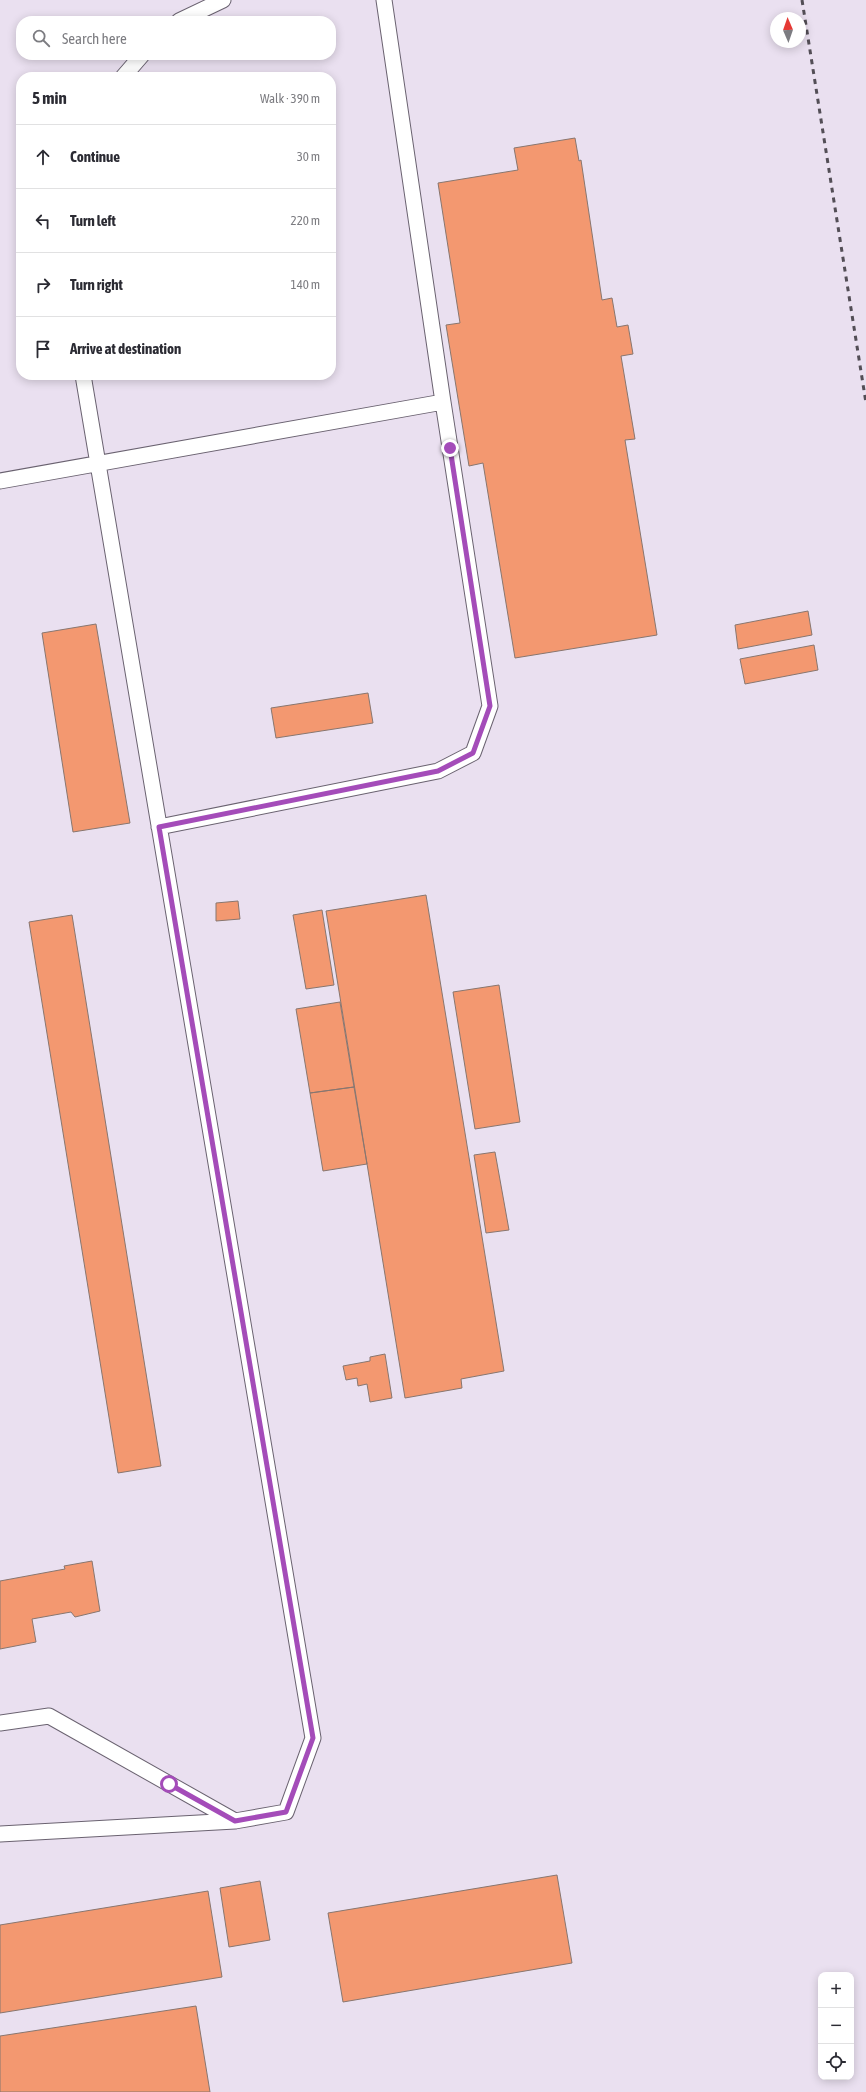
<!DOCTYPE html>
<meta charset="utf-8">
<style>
:root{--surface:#fff;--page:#f2f2f3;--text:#2b2b33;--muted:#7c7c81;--line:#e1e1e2}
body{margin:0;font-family:"Asap Condensed",sans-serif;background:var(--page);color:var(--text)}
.controls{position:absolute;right:12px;bottom:12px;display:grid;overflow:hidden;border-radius:8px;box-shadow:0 2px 10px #0003}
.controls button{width:36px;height:36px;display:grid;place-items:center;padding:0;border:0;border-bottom:1px solid var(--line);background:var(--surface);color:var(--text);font:20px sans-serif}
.compass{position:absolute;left:770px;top:12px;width:36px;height:36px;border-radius:50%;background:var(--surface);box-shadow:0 2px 10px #0003;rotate:358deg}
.stop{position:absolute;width:12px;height:12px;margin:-9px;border:3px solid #a44cb9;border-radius:50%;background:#fff}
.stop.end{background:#a44cb9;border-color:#fff;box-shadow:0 1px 4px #0008}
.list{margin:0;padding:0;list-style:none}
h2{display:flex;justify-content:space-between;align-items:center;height:52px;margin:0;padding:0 16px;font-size:17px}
h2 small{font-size:13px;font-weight:400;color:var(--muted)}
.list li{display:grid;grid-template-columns:26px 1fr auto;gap:12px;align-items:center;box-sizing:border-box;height:64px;padding:0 16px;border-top:1px solid var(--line)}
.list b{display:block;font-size:15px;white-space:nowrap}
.list em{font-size:13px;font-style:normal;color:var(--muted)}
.icon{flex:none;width:22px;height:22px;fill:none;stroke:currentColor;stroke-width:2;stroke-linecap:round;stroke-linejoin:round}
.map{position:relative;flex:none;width:866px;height:2092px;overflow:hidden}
.search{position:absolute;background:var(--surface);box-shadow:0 2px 10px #0003;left:16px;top:16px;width:320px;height:44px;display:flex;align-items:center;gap:10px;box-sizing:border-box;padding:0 14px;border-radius:16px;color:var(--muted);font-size:15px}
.panel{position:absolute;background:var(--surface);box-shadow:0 2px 10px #0003;left:16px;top:72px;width:320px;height:308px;border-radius:16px}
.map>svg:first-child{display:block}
.building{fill:#f39870;stroke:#88766f}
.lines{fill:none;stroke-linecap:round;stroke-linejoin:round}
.lane-casing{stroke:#6a6270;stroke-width:17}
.lane{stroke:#fff;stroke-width:15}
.rail{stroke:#534e56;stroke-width:3;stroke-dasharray:5 5;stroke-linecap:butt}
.route{stroke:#a44cb9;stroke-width:5}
</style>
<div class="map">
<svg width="866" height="2092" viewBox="0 0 866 2092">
<rect width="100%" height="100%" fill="#eae0f0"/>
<path class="building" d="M575,138l4,23 2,-1 21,140 10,-2 5,29 11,-2 5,29 -12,2 14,83 -10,1 32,195 -142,23 -32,-195 -14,3 -23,-141 14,-2 -22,-140 80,-13 -4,-22z
M808,611l4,24 -74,14 -3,-24z
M96,624l34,199 -57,9 -31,-199z
M814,645l4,25 -73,14 -5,-25z
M368,693l5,30 -97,15 -5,-30z
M426,895l78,476 -43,8 1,9 -57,10 -79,-487z
M238,901l2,18 -24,2v-18z
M322,910l12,75 -28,4 -13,-74z
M72,915l89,551 -43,7 -89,-551z
M499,985l21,137 -45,7 -22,-137z
M340,1002l14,85 -44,6 -14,-84z
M354,1087l13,77 -44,7 -13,-78z
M495,1152l14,78 -23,3 -12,-78z
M385,1354l7,44 -22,4 -3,-18 -9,2 -1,-8 -11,2 -3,-14 27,-5v-4z
M92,1561l8,50 -25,6 -4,-5 -39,7 4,23 -36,7v-68l65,-12 -1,-3z
M557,1875l15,88 -229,39 -15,-89z
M260,1881l10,59 -41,7 -9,-59z
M208,1891l14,86 -222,36v-88z
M196,2006l14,86h-210v-56z"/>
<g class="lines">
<defs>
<path id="lane" d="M179,21l44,-21
M123,77l19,-22
M0,481l443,-79 -59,-402
M159,827l279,-56 35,-18 17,-47 -47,-304
M0,1723l49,-7 186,105
M0,1834l235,-13 51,-9 27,-74 -230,-1363"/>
</defs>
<use href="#lane" class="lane-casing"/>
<use href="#lane" class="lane"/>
<path class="rail" d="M802,0l64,403"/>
</g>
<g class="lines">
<path class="route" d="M169,1784l66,37 51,-9 27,-74 -154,-911 279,-56 35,-18 17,-47 -40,-258"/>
</g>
</svg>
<div class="controls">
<button>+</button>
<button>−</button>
<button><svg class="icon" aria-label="locate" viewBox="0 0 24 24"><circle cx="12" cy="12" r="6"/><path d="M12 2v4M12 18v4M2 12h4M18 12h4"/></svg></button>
</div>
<svg class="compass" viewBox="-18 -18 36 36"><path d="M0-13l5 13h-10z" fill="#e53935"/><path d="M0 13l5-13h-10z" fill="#7c7c81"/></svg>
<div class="stop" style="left:169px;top:1784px"></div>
<div class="stop end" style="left:450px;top:448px"></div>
<div class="search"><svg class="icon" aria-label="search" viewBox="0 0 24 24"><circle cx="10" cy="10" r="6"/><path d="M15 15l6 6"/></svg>Search here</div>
<section class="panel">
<h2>5 min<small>Walk · 390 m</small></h2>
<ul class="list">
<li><svg class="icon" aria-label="ahead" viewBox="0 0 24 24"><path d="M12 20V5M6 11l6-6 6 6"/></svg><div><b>Continue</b></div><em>30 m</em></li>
<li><svg class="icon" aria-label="left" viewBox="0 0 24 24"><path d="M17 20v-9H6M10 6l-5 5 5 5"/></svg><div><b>Turn left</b></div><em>220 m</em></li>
<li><svg class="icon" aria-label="right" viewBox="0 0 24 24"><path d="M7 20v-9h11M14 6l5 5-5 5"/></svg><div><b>Turn right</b></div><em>140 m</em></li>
<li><svg class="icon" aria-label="arrive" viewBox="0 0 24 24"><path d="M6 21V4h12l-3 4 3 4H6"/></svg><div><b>Arrive at destination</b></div></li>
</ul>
</section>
</div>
